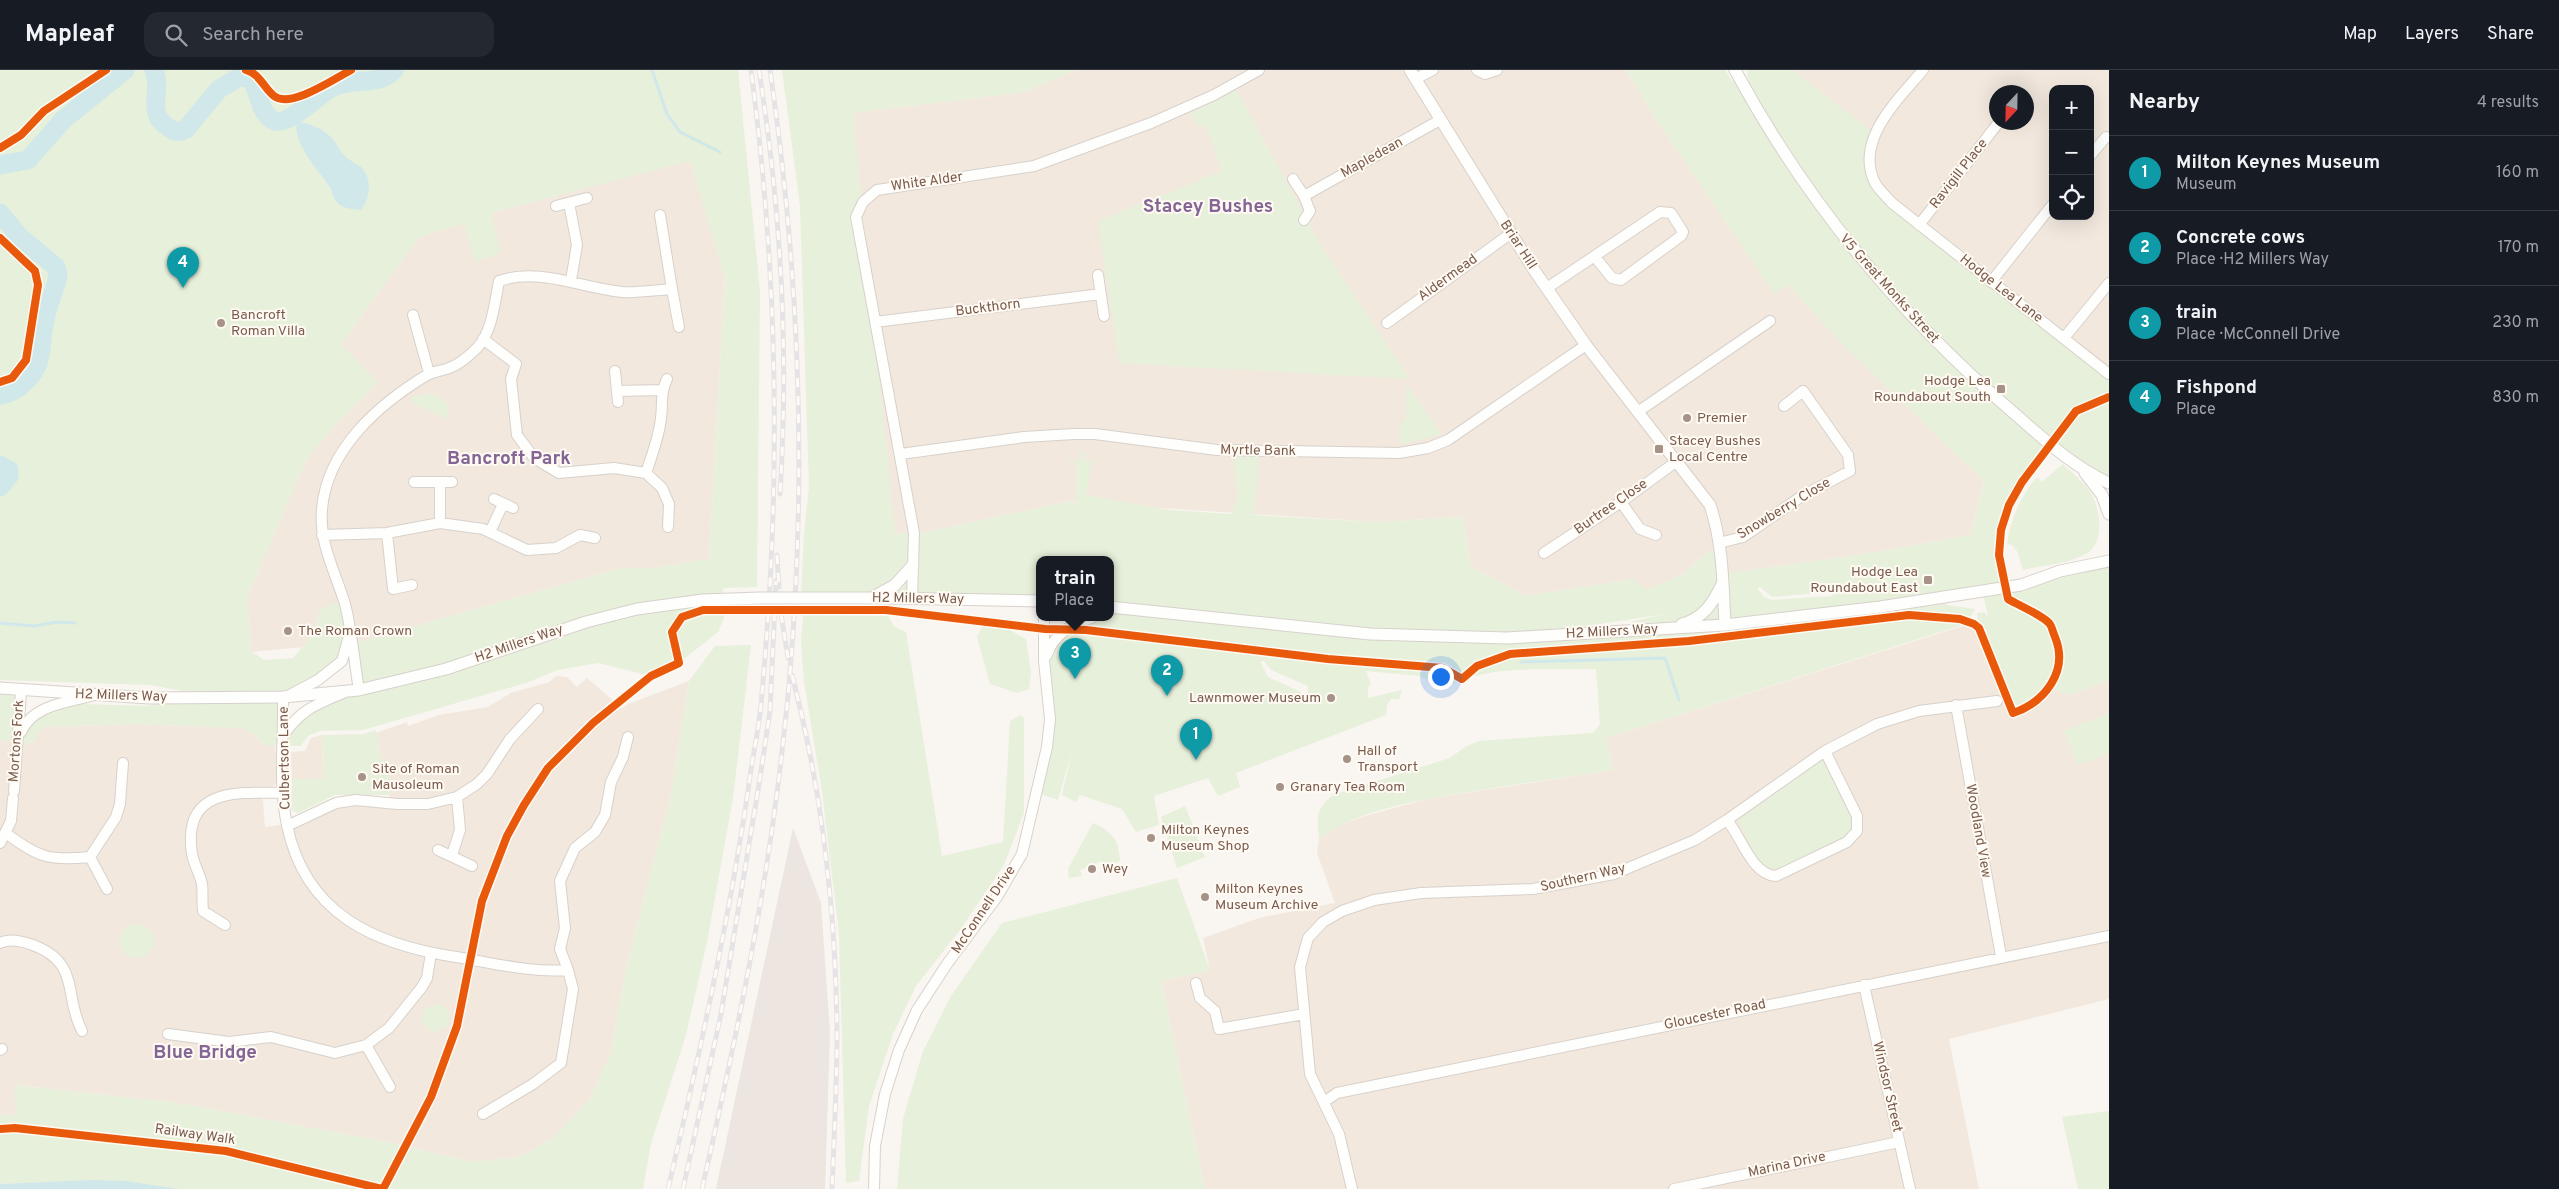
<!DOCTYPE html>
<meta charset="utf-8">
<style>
:root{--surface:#171b24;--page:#242831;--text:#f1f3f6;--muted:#9ea1a6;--line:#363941;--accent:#a69286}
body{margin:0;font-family:Overpass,sans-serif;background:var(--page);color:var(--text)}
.controls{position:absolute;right:15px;top:15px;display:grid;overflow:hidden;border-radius:10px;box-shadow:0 5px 20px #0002}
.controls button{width:45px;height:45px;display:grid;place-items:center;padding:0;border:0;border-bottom:1px solid var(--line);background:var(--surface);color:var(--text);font:25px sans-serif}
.compass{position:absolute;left:1989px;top:15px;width:45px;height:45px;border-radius:50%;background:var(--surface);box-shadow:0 5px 20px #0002;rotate:202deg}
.you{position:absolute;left:1440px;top:606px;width:18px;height:18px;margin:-12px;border:4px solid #fff;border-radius:50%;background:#1a73e8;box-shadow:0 0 0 8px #1a73e833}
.badge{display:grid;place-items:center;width:32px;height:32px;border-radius:50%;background:var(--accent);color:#fff;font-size:16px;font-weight:700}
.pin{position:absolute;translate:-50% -41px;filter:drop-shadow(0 1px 2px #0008)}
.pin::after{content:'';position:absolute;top:26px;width:18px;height:15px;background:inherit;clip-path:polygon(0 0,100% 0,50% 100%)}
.popup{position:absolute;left:1036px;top:486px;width:78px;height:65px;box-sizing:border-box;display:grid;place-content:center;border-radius:10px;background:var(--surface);filter:drop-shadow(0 1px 4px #0005);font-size:16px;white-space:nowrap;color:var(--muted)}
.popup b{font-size:19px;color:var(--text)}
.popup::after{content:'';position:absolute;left:50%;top:100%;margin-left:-10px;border:10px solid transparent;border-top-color:var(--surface)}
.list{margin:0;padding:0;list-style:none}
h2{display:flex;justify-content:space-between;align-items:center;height:65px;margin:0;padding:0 20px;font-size:21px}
h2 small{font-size:16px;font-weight:400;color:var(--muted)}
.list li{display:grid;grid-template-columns:32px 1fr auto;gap:15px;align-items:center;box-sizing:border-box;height:75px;padding:0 20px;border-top:1px solid var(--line)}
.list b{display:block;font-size:19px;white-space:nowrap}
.list p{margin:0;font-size:16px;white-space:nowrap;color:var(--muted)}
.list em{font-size:16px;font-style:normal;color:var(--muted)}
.icon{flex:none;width:28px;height:28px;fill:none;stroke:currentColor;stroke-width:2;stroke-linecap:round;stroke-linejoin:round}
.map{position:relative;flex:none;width:2109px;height:1119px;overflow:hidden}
header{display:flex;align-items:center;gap:30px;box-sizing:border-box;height:70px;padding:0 25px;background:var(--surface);border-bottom:1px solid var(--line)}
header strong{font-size:24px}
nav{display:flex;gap:28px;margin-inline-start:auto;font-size:18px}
.search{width:350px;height:45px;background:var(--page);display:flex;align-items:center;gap:12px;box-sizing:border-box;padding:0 18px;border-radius:15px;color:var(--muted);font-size:19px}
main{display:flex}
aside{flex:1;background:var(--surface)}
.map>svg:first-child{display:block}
.residential{fill:#f2e8de;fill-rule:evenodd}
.industrial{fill:#ede5e0}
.green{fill:#e7f0db;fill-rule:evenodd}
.water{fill:#d0e8ea}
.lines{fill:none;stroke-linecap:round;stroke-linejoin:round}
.stream{stroke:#d0e8ea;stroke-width:3}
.river{stroke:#d0e8ea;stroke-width:19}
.minor-casing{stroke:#d7d1cb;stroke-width:12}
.tertiary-casing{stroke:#d7d1cb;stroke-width:13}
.minor{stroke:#fefefd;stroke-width:10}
.tertiary{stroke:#fefefd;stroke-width:11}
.rail-casing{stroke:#e6e3e7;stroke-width:5}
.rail{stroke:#fffaf3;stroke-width:3;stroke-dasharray:9;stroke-linecap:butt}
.tertiary-bridge-casing{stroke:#d7d1cb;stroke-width:13;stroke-linecap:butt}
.tertiary-bridge{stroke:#fefefd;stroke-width:11}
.cycleway-casing{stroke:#fffaf3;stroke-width:11}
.cycleway{stroke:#e8590c;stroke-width:8}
.poi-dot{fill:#a69286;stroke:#fffaf3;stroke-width:2}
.labels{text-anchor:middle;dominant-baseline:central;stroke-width:4;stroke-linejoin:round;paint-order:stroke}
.street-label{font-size:14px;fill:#7a5c4d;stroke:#fffaf3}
.poi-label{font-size:14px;fill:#7a5c4d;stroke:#fffaf3;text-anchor:start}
.district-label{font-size:19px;font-weight:bold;fill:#846695;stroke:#fffaf3}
</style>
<header>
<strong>Mapleaf</strong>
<div class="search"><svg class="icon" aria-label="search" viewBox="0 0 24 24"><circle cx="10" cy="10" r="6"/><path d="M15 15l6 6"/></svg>Search here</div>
<nav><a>Map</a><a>Layers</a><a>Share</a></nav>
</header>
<main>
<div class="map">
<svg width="2109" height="1119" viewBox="0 0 2109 1119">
<rect width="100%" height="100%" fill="#f9f5f0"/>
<path class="residential" d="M1076,0h550l26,43 122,180 14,-9 51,57 142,137 3,5 -14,52 -99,18 -148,21 -22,-16 -19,17 -36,16 -13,-12 -107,17 -55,-29 -8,-50 -86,5 -311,-20 -139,30 -33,2 -20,-174 -21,-247 172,-21z
M1793,0h316v304l-217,-171zM2053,19h37v127h-37zM1996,22h30v30h-30z
M690,90l35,117 -16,282 -57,9h-31l-269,76 -33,-33 -4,21 -11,15 -53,5 -4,-54 51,-120 11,-21 26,-32 43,-43 -37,-38 78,-107 46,-14 10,38 16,-48z
M1966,555l10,6 17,37 16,47 8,-1 10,-6 21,-20 22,7 39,-15v319l-160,40 30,150h-774l-44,-208 49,-11 -7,-32 56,-20 76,-15 -18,-50 2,-14 14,-11 32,-12 62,-17 186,-29 -7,-32z
M556,606l11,1 10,10 10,-9 35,30 6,-4 61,-23 -18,114 -43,166 -18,94 -21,45 -35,37 -34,20 -47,5 -81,-19 -214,-40 -163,-18 1,31 -16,-2v-374l19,4 25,-17 89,-3 110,4 12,7 10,10h10l3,36 -7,7 -9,1 3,38 35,-5 49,-17 40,3 1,-33 -9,-19 -5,-23 31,-11 1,4 31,-11 49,-8 23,-14 38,-11z
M322,665l1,45 -31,-1 -1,-27 14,-1 6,-13z"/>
<path class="industrial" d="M793,758l28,75 9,130 -5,156h-109z"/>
<path class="green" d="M0,0h738l22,221 -3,296 -34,1 1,30 -6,14 -39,31 -28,13 -53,-13 -40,7 -32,13 -163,47 -43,1 -12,5 -7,10 -36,-1 -10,-10 -12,-7 -110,-4 -89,3 -6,5 -3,11 -16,1 -19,-4v-52l21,3 -2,42 22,-23 41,-6 65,2 56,-11 -53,-10 -150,-5zM690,91l35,117 -16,281 -57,9h-31l-269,76 6,45 -62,28 -12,16v-36l58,-36 8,-27 -5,-30 -11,-1 -15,8 -4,21 -22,26 -29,2 -13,-9 -4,-53 51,-120 11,-21 26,-32 43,-43 -37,-38 78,-107 45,-13 11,38 26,-9 -10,-40z
M782,0h294l-51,22 -172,21 42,421 32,-2 139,-30 10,1v-40h-6l-1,-10 2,8 10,-1 -1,-8h5l-1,8 11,1 3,-8 -2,10h-5l-4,32 82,15 63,4 5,-15 -4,-46h27l-6,62 123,7 86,-5 8,50 55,29 107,-17 13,11 36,-15 37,-32 4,31 148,-21 99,-18 14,-52 -3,-5 -142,-137 -51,-57 -14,10 -122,-181 -26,-43h99l7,11 7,-4 14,24 -6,-27 1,-4h45l82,64 -7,25 7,24 234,191v23c-28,3 -39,23 -54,44l30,-33 24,-10v82l-57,-34c-27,30 -56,66 -53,109 0,10 5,21 7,30l103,-24v119l-39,15 -22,-7 -33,19 -37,-83 -1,-11 7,-1 4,5 -6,-27 -45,8 10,7 28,4 -9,15 -360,114 7,32c-40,6 -80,12 -120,18 -53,9 -132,18 -174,51 -2,-22 -4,-30 14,-44l117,-37 15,-11 14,-6 114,-8 7,-9 -4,-55c-51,2 -104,-6 -150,18l-26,-11 -54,-5 5,13 -3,3v11l34,-8 -3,9h-8l-4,6 -1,10 -150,58 4,14 -22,9 -10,-18 -54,18 5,29 -23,7 -14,-23 -42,-14 -4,7 -14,-7 10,-44 -14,49 -20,-7 9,-46 -2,-82 20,-36 27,-11h18v-5l22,-4 -22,-2v-47h-70v41l-239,-4 3,-64 5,-46 -9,-281zM1760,517l12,10 60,-5 1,4 -61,4 -8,-3 -7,-9zM1665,544l-35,8 88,3 -202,12zM1260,591h4l7,9 37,16v17h-6l-1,-11 -33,-15z
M1236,19l86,158 88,132 -291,-16 -21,-142 124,-50 -16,-45 -11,-3 -6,-10z
M1406,314l36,50 -43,11v-16l7,-12z
M433,323l14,10 2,10 -2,6 -37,-18 3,-5z
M2063,394c9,9 23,20 29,31 8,14 12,45 -2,56 -17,13 -47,14 -67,19l-6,-19 -5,-6 -5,-1c4,-26 13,-47 30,-67l5,5z
M803,545l85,1 7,11 11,5 36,224 61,-14 7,-121 10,-6 4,3v95l-20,52 -44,65 -44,56 -23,48 -24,72 -10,75 -13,2 -7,-249 -17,-143 -18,-109 -3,-40z
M982,557l28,3 16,9 5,33 -2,17 -12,4 -27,-9 -13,-47z
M751,575l-18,153 -26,144 -21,93 -35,109 -8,45h-464l-121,-7 -58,2v-70l16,1 -2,-30 164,18 214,40 81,19 47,-5 34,-20 35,-37 21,-45 18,-94 43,-166 18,-114 26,-35z
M2109,643v40l-31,12 -14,-34z
M376,660l5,26 9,19v20h-55l-37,18 -7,-3 1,-31h31l-1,-44 42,-1z
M1823,689l32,62 -5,12 -11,7 -55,27 -14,3 -11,-6 -21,-44z
M1185,736l20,51 -28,11 -16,-51z
M1093,753c19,8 26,17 27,38l-14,6 -5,-6 -21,9 2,6 -13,2 -1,-9z
M1177,808l33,92 -49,11 44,208h-308l6,-70 20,-68 28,-55 51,-73z
M120 871a17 17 0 1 1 34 0a17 17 0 1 1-34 0Z
M441,934l9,9 -2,13 -15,7 -12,-11 3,-14z
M2109,1041v78h-31l-16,-72z"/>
<path class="water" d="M300,52c11,2 23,7 31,15 6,6 8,14 14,19 4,5 11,7 16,11 12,13 9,30 0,43 -9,-1 -19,-1 -25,-9 -3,-4 -4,-10 -6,-14 -13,-19 -32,-37 -34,-61z
M91,1110l35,1 53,8h-179v-5z"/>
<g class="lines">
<path class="stream" d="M652,0l15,44 13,18 40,20
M0,553l34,3 23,-4 18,1
M1521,592l144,-4 14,42"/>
<path class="river" d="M154,0c9,20 -9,43 14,57 7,5 11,6 18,2l33,-40 21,-12 11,2c8,11 9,38 24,42 15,4 43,-26 58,-34 19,-10 47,0 61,-17
M0,95l28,-5 35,-40 62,-50
M0,143l20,24 36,30 2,7c-1,13 -8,24 -11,37 -10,34 2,54 -29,77 -5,3 -12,7 -18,7
M0,395l9,5v6l-9,11"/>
<defs>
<path id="minor" d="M1477,0l8,4 12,-4
M1923,0c-25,30 -69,70 -48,113 4,7 12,14 17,20l217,171
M1415,9l18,-9
M2090,86l16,-19
M1293,109l11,17
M569,133l8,42 -6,35
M556,136l31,-8
M1304,150l6,-9 -6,-15 136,-76
M1919,155l80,-103
M1098,205l6,41
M1991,212l62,-78
M1547,218l113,-76 11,1 12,19 -2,4 -60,44 -9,-2 -17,-21
M672,219l7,38
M413,245l16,58
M875,252l226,-28
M1387,253l123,-89
M2064,268l45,-55
M483,269l33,25 -5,15 6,56 17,23 25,15 55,-5 32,5 16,15 7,16 -1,23
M615,301l3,31
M617,321l45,-1
M1639,341l131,-90
M901,384l123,-17 50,-3h21l122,16 182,3 29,-5 20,-8 138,-95
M646,403c6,-18 13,-36 15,-55 2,-14 -1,-25 6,-39
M414,412h38
M440,412v41
M494,429l19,9
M1621,432l19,27 16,6
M490,462l13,-28
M387,463l6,56 19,-4
M322,465l65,-2 53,-10 43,6 44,21 29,-2 24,-13 15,3
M1719,473l24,-6 59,-41 48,-25 -2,-16 -45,-64 -19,15
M1544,483l77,-51 56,-41
M912,529l2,-66 -58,-316 7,-15 14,-12 157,-24 117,-43 63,-28 45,-25
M1047,585c6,-20 25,-32 45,-37
M359,620c-5,-29 -7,-59 -14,-86 -10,-33 -26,-60 -23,-95 5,-60 57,-105 105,-134 7,-4 15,-4 22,-7 9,-3 21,-13 28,-20 15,-15 18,-47 22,-67 40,-14 82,7 123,11 16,1 34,-2 50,-3l-12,-74
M288,626l30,-16 24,-19 7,-25
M283,627c1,42 -5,87 4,128 18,89 88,120 169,132 37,6 75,16 112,13l5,19 -12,74 -28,21 -50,30
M1956,635l45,251
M21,662c12,-27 44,-29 70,-36
M284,664c18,-25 31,-29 59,-41
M14,721l7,-100
M1727,750c15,18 25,55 49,56l71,-34 10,-11v-15l-32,-65
M287,756l49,-23 20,-3 41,4h31l29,-7 20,-13 10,-10 23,-35 28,-30
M7,764c32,24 43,27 83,23l26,-40 4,-13 3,-41
M0,773l11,-22 2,-23
M438,780l34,16
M452,785l8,-25 -3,-33
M90,787l17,32
M225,855l-22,-14c-1,-9 0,-19 -1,-27 -2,-10 -8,-19 -10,-30 -10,-66 44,-62 91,-61
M0,873c9,-5 21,-2 30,1 52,18 33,51 52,87
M568,900l-8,-21 5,-21 -5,-47 15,-33 20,-16 10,-17 6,-33 12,-25 5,-20
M1196,913l4,15 15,13 4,18 85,-15
M1864,915l46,204
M168,964l61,8 42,-5 64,16 31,-8 23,-17 33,-41 5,-9 4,-25
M366,975l24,42
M0,980l2,-1
M1324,1032l13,-9 772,-157
M874,1119l1,-43 10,-52 14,-44 18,-40 30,-46 50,-67 25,-43 25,-107 3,-28 -6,-58v-43
M1352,1119l-13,-55 -29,-60 -10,-107 8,-29 15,-16 19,-11 32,-11 47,-7 112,-4 81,-15 81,-34 32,-20 98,-69 52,-27 42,-13 78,-10
M1674,1119l225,-47"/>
<path id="tertiary" d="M1410,0l124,200 52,75 124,160c13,38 13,80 15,120
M1735,0c72,133 165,246 280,344 30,26 57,52 94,69
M2085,403l17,22 7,19
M871,528l24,-13 18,-20
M890,528l150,3
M1110,537l260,27 137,4 218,-13 155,-18 141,-22 39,-14 49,-10
M1682,554c22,-6 31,-21 40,-40
M0,618l149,10 134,-1 76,-7 87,-21 140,-47 51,-13 66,-9"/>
</defs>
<use href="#minor" class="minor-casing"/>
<use href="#tertiary" class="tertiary-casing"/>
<use href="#minor" class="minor"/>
<use href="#tertiary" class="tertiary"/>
<defs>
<path id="rail" d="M759,0c22,139 30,283 21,424
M777,485l2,32
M781,544l7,44
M792,605c30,115 44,241 45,359 0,52 -3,104 -5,155
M668,1119c32,-137 62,-273 82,-412 3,-24 9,-48 11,-73 20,-210 18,-424 -10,-634
M683,1119l38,-175 39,-236 10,-67 6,-130
M702,1119c31,-137 60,-273 77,-412 30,-235 25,-474 -9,-707"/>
</defs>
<use href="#rail" class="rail-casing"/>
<use href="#rail" class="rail"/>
<defs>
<path id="tertiary-bridge" d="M703,530l57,-2h130"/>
</defs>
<use href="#tertiary-bridge" class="tertiary-bridge-casing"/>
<use href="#tertiary-bridge" class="tertiary-bridge"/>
<defs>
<path id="cycleway" d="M246,0c14,4 17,17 28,26 16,13 60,-17 77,-26
M0,78l21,-13 23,-24 62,-41
M0,168l35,33 3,14 -12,75 -14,18 -12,4
M0,1059l15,-1 211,23 156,38
M383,1119l48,-92 26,-71 25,-125 25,-65 17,-31 24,-37 45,-45 58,-47 28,-13 -7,-31 10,-15 21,-7h183l159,19 41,1 242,29 115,9 19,11 15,-13 33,-12 179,-13 220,-26 51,4 14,5 5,4 34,85c32,-11 56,-42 42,-76 -2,-4 -3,-11 -6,-14 -7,-8 -31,-18 -41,-24l-9,-44 2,-25 8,-25 13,-23 54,-71 33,-14"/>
</defs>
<use href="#cycleway" class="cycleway-casing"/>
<use href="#cycleway" class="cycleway"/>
</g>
<g class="poi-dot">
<circle cx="221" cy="253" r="5"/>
<rect x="1996" y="314" width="10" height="10" rx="2.5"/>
<circle cx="1687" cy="348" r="5"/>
<rect x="1654" y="374" width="10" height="10" rx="2.5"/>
<rect x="1923" y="505" width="10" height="10" rx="2.5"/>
<circle cx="288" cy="561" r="5"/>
<circle cx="1331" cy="628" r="5"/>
<circle cx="1347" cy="689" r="5"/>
<circle cx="362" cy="707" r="5"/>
<circle cx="1280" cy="717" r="5"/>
<circle cx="1151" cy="768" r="5"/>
<circle cx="1092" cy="799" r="5"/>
<circle cx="1205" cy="827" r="5"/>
</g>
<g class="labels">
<g class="street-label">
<text transform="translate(1372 88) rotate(-29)">Mapledean</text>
<text transform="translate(1959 104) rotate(-52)">Ravigill Place</text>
<text transform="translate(927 112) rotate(-8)">White Alder</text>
<text transform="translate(1518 175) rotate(57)">Briar Hill</text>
<text transform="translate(1448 208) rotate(-36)">Aldermead</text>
<text transform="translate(1889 219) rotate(48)">V5 Great Monks Street</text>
<text transform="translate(2001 219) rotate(38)">Hodge Lea Lane</text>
<text transform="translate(988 238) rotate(-7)">Buckthorn</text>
<text transform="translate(1258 381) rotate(1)">Myrtle Bank</text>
<text transform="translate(1611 437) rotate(-35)">Burtree Close</text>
<text transform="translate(1784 439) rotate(-31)">Snowberry Close</text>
<text transform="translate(918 529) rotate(1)">H2 Millers Way</text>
<text transform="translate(1612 562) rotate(-3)">H2 Millers Way</text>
<text transform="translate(519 574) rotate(-19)">H2 Millers Way</text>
<text transform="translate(121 626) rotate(2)">H2 Millers Way</text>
<text transform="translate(17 671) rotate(-86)">Mortons Fork</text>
<text transform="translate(285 688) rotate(-91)">Culbertson Lane</text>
<text transform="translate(1978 761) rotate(80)">Woodland View</text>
<text transform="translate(1583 808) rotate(-13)">Southern Way</text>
<text transform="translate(984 840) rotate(-56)">McConnell Drive</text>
<text transform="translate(1715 945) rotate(-12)">Gloucester Road</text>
<text transform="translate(1887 1017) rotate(77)">Windsor Street</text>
<text transform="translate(195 1065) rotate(8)">Railway Walk</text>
<text transform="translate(1787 1095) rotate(-12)">Marina Drive</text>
</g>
<g class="poi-label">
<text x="231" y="245">Bancroft<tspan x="231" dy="16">Roman Villa</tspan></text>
<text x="1991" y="311" text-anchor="end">Hodge Lea<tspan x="1991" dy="16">Roundabout South</tspan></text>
<text x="1697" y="348">Premier</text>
<text x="1669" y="371">Stacey Bushes<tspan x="1669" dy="16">Local Centre</tspan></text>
<text x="1918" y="502" text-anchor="end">Hodge Lea<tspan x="1918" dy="16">Roundabout East</tspan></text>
<text x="298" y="561">The Roman Crown</text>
<text x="1321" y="628" text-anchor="end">Lawnmower Museum</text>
<text x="1357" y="681">Hall of<tspan x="1357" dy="16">Transport</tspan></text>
<text x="372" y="699">Site of Roman<tspan x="372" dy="16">Mausoleum</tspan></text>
<text x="1290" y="717">Granary Tea Room</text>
<text x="1161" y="760">Milton Keynes<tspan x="1161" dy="16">Museum Shop</tspan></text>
<text x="1102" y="799">Wey</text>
<text x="1215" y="819">Milton Keynes<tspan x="1215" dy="16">Museum Archive</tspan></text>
</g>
<g class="district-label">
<text x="1208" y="137">Stacey Bushes</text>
<text x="509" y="389">Bancroft Park</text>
<text x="205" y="983">Blue Bridge</text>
</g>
</g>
</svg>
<div class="controls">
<button>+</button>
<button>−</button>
<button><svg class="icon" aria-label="locate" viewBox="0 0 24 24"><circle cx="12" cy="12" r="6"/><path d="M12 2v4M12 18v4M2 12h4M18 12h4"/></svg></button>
</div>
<svg class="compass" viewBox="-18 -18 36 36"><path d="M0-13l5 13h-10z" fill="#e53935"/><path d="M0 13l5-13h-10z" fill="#9ea1a6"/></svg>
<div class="you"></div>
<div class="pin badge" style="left:1196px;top:690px;background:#0f9aa8">1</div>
<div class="pin badge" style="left:1167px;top:626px;background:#0f9aa8">2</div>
<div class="pin badge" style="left:1075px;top:609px;background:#0f9aa8">3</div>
<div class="popup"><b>train</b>Place</div>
<div class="pin badge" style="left:183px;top:218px;background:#0f9aa8">4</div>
</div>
<aside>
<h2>Nearby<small>4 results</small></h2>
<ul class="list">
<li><span class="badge" style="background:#0f9aa8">1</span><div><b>Milton Keynes Museum</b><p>Museum</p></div><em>160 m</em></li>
<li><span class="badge" style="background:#0f9aa8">2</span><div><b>Concrete cows</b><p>Place · H2 Millers Way</p></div><em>170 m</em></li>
<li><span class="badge" style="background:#0f9aa8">3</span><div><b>train</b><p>Place · McConnell Drive</p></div><em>230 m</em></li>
<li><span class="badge" style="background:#0f9aa8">4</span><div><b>Fishpond</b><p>Place</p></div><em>830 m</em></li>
</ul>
</aside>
</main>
